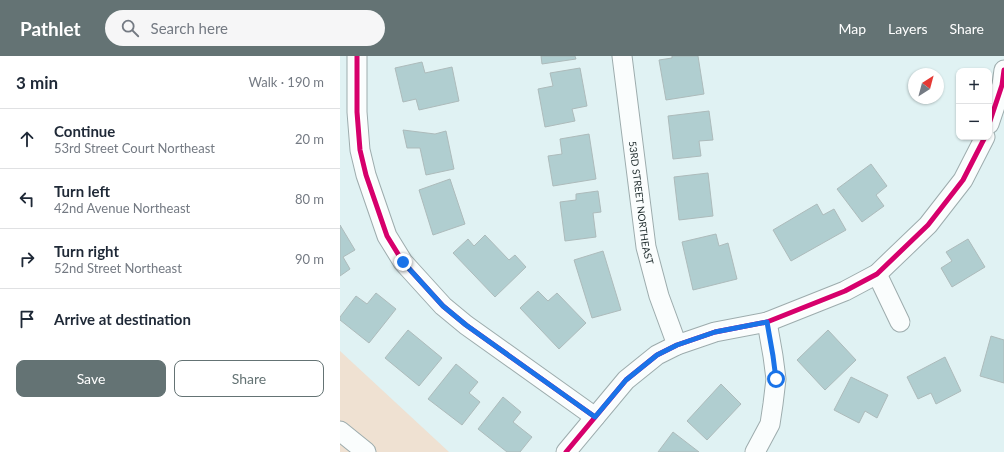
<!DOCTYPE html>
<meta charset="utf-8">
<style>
:root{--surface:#fff;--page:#f6f6f7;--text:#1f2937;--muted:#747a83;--line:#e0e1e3;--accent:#647374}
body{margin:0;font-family:Lato,sans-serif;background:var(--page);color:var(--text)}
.controls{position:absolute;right:12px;top:12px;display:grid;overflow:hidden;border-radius:8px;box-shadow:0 1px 3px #0004}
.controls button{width:36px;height:36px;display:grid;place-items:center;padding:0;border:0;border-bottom:1px solid var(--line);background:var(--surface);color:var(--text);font:20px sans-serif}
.compass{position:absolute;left:568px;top:12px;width:36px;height:36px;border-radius:50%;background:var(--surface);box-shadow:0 1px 3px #0004;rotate:36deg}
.stop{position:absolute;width:12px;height:12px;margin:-9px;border:3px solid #1a73e8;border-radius:50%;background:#fff}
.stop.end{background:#1a73e8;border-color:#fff;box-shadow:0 1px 4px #0008}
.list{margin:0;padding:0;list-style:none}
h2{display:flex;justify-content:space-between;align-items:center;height:52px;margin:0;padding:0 16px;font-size:17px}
h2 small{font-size:13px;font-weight:400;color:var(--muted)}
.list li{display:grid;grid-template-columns:26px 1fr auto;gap:12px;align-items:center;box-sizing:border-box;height:60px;padding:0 16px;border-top:1px solid var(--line)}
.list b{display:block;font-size:15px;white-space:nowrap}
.list p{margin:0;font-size:13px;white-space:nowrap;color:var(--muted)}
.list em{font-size:13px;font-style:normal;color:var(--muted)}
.actions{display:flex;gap:8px;padding:12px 16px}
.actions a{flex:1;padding:9px 0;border:1px solid var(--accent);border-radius:8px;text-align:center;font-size:14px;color:var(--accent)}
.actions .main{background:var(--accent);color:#fff}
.icon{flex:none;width:22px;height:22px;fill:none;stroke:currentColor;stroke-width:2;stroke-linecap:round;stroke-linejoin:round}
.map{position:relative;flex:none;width:664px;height:396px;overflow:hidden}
header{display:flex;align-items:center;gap:24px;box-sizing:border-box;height:56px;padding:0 20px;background:var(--accent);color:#fff}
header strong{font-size:19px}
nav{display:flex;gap:22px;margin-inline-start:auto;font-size:14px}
.search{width:280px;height:36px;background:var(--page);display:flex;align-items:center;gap:10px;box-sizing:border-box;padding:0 14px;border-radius:22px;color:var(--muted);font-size:15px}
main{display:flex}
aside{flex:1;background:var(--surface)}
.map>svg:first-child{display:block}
.green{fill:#efe1d2}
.building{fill:#b0ced0;stroke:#adbbbb}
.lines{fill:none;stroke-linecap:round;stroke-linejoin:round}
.minor-casing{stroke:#9dacad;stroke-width:21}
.minor{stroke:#fafdfd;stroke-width:19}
.cycleway-casing{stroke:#fff;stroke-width:8}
.cycleway{stroke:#d6006c;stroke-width:5}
.route{stroke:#1a73e8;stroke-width:5}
.labels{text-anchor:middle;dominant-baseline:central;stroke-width:3;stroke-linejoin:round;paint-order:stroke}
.street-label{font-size:10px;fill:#212e2f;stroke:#fff}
</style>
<header>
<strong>Pathlet</strong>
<div class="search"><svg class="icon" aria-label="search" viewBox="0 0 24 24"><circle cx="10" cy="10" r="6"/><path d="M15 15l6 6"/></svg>Search here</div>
<nav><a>Map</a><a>Layers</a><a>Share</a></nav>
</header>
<main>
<aside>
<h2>3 min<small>Walk · 190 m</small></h2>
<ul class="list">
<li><svg class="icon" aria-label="ahead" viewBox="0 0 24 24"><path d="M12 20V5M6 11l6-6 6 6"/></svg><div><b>Continue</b><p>53rd Street Court Northeast</p></div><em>20 m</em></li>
<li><svg class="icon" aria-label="left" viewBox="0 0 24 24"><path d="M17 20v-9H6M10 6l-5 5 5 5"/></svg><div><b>Turn left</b><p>42nd Avenue Northeast</p></div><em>80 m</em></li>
<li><svg class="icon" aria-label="right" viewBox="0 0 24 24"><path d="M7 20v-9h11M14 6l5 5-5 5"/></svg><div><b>Turn right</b><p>52nd Street Northeast</p></div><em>90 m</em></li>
<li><svg class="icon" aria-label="arrive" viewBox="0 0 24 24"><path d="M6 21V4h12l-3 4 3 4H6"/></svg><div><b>Arrive at destination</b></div></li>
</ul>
<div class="actions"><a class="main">Save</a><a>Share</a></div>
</aside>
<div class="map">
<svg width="664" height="396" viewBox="0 0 664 396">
<rect width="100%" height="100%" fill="#e0f2f3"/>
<path class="green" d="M0,295l109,101h-109z"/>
<path class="building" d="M201,0h34l1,3 -34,5z
M332,0h26l6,38 -38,6 -7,-40 13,-2z
M82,6l3,11 27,-6 7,34 -40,9 -3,-11 -13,3 -8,-34z
M240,12l7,38 -15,3 3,12 -30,6 -7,-38 15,-3 -3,-13z
M369,55l4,29 -14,1 2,15 -28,3 -5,-43z
M63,74l32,4 11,-3 8,38 -28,6 -6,-27h-13z
M249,78l7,45 -43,7 -5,-30 14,-2 -2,-15z
M531,108l16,22 -11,9 8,11 -22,16 -25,-33z
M368,117l5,43 -34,4 -5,-43z
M110,123l15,45 -32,11 -14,-45z
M258,135l3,21 -8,1 3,24 -31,4 -5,-39 16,-2v-6z
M477,148l6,11 11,-6 12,21 -55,31 -18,-31z
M0,169l15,25 -12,7 7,12 -10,7z
M376,178l3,12 9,-3 9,36 -44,11 -11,-48z
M145,179l24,25 6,-5 11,12 -31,30 -42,-44 15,-14 6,7z
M628,183l17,28 -33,20 -11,-19 11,-7 -6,-9z
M263,195l18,59 -29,8 -18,-58z
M198,235l10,10 9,-8 29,30 -27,26 -39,-41z
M36,237l20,16 -27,34 -29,-23v-3l16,-21 11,8z
M68,274l34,28 -23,28 -34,-28z
M488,274l28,30 -31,30 -28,-30z
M651,280l13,4v43l-24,-7z
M605,301l16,34 -25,13 -5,-11 -13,6 -11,-22z
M116,308l22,18 -9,11 11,9 -18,23 -34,-26z
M511,321l37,18 -11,23 -12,-7 -6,12 -25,-13z
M381,328l20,20 -34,36 -20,-19z
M163,341l18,15 -8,10 19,15 -12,15h-13l-29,-23z
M333,376l26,20h-41z"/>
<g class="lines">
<defs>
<g id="minor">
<path d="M17,0v56l3,38 6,25 21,61 16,26 40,44 23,19 129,92"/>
<path id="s1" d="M282,0l24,191 13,49 18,49"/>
<path d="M649,68l13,-39 2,-15"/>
<path d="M537,218l23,48"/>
<path d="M0,375l26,21"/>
<path d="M226,396l60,-72 31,-25 20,-10 38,-13 52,-10 78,-31 32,-17 51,-49 35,-45 22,-43"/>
<path d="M415,396l15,-28 3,-20 3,-25 -3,-23 -6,-34"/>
</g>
</defs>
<use href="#minor" class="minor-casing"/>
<use href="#minor" class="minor"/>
<defs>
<path id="cycleway" d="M17,0v56l3,38 6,25 21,61 16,26 40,44 23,19 129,92
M649,68l13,-39 2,-15
M226,396l60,-72 31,-25 20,-10 38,-13 52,-10 78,-31 32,-17 51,-49 35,-45 22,-43"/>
</defs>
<use href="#cycleway" class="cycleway-casing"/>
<use href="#cycleway" class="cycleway"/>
</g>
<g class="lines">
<path class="route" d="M63,206l40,44 23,19 129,92 31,-37 31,-25 20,-10 38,-13 52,-10 6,34 3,23"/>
</g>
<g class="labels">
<g class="street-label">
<text stroke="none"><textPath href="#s1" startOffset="148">53RD STREET NORTHEAST</textPath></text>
</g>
</g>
</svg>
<div class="controls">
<button>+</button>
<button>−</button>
</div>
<svg class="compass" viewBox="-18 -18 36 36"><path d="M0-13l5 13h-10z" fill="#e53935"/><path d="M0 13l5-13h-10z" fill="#747a83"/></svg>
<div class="stop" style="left:436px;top:323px"></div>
<div class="stop end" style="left:63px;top:206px"></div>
</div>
</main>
